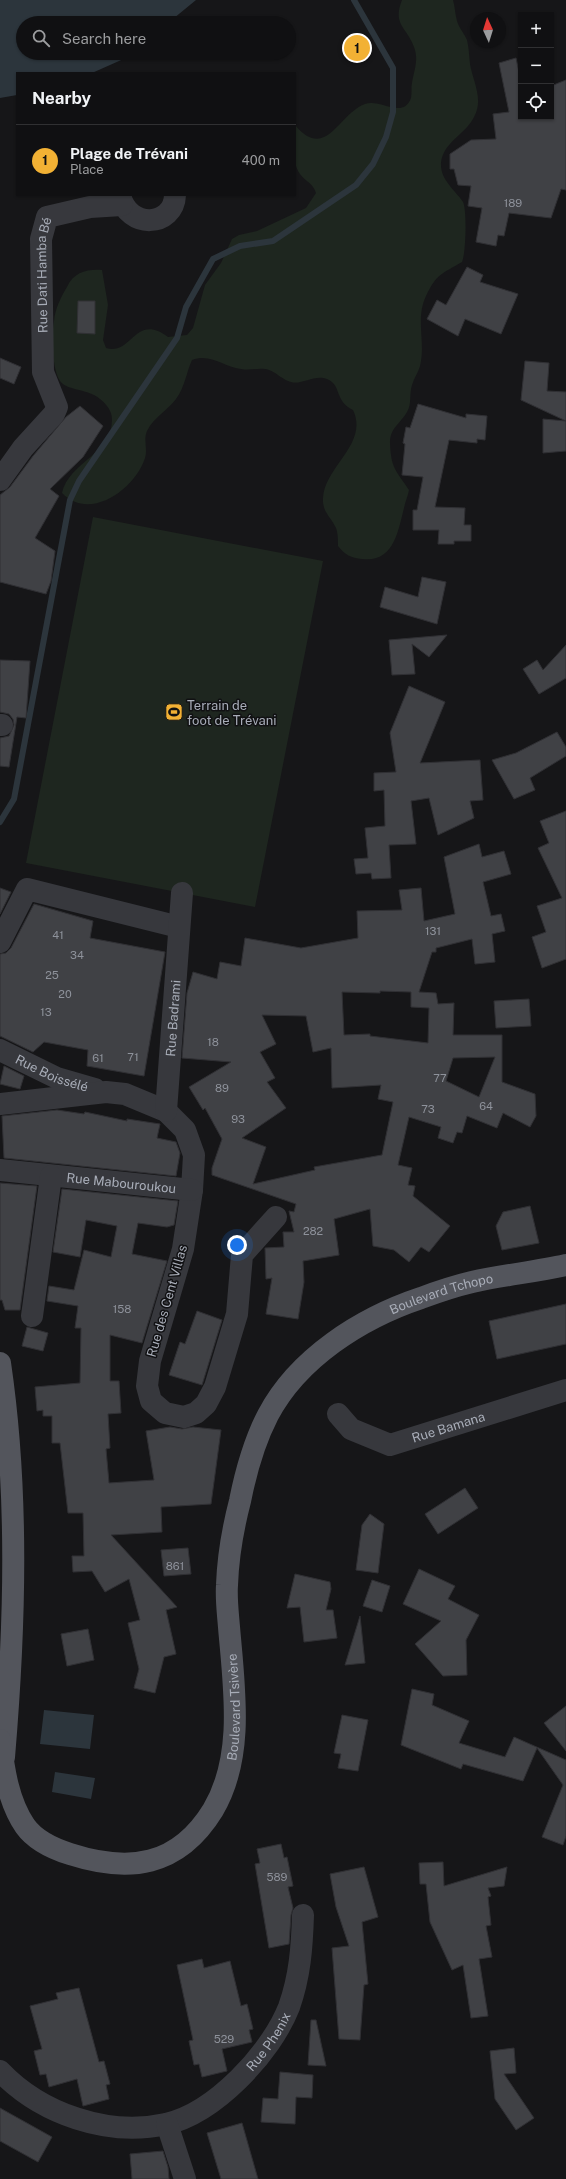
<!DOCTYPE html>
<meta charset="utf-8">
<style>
:root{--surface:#101012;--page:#19191b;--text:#f1f3f6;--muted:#9c9d9f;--line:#303032;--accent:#f2b134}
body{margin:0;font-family:"Public Sans",sans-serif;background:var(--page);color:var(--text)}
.controls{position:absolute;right:12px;top:12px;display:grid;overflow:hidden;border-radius:0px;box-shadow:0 1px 3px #0004}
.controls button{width:36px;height:36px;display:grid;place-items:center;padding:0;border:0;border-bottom:1px solid var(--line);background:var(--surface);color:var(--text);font:20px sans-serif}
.compass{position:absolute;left:470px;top:12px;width:36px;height:36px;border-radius:50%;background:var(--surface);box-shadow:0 1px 3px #0004;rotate:356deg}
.you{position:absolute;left:237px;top:1245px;width:14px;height:14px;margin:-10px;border:3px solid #fff;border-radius:50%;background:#1a73e8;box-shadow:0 0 0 6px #1a73e833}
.badge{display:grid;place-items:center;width:26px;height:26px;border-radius:50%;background:var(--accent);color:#111;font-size:13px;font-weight:700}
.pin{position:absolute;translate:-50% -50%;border:2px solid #fff;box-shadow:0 1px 4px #0006}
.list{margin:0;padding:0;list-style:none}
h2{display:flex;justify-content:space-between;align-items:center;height:52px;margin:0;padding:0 16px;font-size:17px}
h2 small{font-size:13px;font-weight:400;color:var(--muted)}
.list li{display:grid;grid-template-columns:26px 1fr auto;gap:12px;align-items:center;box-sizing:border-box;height:72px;padding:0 16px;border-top:1px solid var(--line)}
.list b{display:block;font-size:15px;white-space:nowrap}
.list p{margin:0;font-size:13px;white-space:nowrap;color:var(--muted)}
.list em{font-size:13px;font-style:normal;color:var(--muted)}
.icon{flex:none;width:22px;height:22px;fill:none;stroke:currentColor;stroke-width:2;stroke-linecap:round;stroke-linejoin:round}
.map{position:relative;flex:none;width:566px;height:2179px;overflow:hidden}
.search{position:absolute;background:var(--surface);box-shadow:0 1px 3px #0004;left:16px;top:16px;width:280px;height:44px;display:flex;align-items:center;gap:10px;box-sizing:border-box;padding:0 14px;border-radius:22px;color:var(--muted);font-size:15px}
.panel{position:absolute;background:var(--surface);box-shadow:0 1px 3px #0004;left:16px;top:72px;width:280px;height:124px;border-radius:0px}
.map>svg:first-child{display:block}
.green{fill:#1e261f}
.water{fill:#2c353c}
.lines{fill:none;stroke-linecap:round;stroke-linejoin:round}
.stream{stroke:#2c353c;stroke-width:6}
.building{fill:#404145;stroke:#303034;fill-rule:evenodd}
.minor{stroke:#37383d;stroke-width:22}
.major{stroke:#53555c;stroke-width:22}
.labels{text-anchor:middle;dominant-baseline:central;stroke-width:3;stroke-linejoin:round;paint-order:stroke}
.number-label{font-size:11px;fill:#8e929b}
.street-label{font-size:13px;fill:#a8adb8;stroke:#111113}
.poi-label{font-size:13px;fill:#a8adb8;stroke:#111113;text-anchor:start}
</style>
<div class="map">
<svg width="566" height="2179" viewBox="0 0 566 2179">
<rect width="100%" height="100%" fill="#161618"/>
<path class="green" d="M402,0h51c2,7 2,14 4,21 2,7 7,12 10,19 2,8 2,16 3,24 3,18 14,35 4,53 -8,17 -31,25 -33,46 -1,17 14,27 22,39 4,8 3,51 -1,60 -20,12 -25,11 -36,34 -11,23 0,46 -6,70 -2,7 -6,12 -8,19 -3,9 0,19 -5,27 -7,12 -17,16 -17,31 1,26 6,27 19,47 -1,6 -4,12 -5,18 -6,23 -10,55 -42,51 -11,-1 -17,-4 -24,-13 0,-5 0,-13 -2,-18 -5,-11 -14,-16 -13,-30 2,-32 46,-54 30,-88 -19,-9 -11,-25 -26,-31 -12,-5 -25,6 -36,3 -8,-2 -14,-9 -22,-12 -9,-3 -18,1 -28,-1 -18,-2 -30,-16 -49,-9 -6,13 -7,27 -16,39 -9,12 -22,18 -29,32 -4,9 1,18 -2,27 -10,31 -55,64 -83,35 7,-31 50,-39 50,-73 0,-6 -2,-10 -5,-14 -15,-20 -38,-13 -47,-25 -8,-12 -9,-46 -6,-60 1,-12 7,-24 13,-34 7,-15 20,-18 35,-17l6,35 -5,35 3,8c26,8 29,-36 62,-11l19,-2 6,-7 12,-43 16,-22 11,-24 7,-4 18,-4 49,-23 10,-15c-3,-10 -10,-11 -16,-19 -9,-12 -5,-34 -5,-49 31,37 43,-11 70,-21 15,-6 38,16 46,-6 1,-5 0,-11 1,-15 2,-13 7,-23 2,-36 -7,-20 -22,-22 -12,-47z
M93,517l230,44 -68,346 -229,-44z"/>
<path class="water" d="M0,0h196l-28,23h-145v30h114l-45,20h-75v22l-17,3z
M44,1710l50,5 -4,34 -50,-5z
M55,1772l40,6 -4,21 -39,-7z"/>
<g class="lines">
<path class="stream" d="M0,822l14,-23 56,-299 9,-19 98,-143 9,-31 27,-48 27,-13 33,-5 83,-56 17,-21 13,-27 7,-25v-44l-39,-68"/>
</g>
<path class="building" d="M516,58l5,24v35h30v-31l15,-6v110l-5,-1 -10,29 -42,-5 -5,23 -6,-1 -2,11 -20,-4 6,-34 -14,-2 3,-20 -13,-1 -4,-16h-4v-15l21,-14 25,-1 -3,-25 16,-2 -10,-49z
M467,267l16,8 -3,7 38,12 -17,40 -36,-15 -7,17 -31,-17 10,-19 9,5z
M78,301h17v33l-18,-1z
M0,358l21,9 -7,17 -14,-6z
M525,361l24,2 -2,28 19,1v29l-45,-21z
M418,404l48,14v-4l21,2 -2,24 -8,-1v4l-28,-3 -14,67 30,1 -1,17h7v16h-17v3h-16l1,-14h-26v-20h4l6,-33 -21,-2 3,-31 -2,-1 3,-16 4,1z
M80,406l23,20 -20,31 -33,32 9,7 -24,42 20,13 -4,30 -5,13 -46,-12v-87l10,-8 23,-31 33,-39z
M543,419l23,2v30l-23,2z
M422,577l24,5 -9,42 -57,-17 5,-20 33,10z
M447,635l-18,22 -17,-13 3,30 -23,1 -3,-35z
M566,645v33l-27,16 -16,-25 14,-9 6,10z
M0,660l30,1 -4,57 -9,-1 -8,50 -9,-1v-28l9,-2 5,-11 -1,-6 -4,-5 -9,-2z
M409,686l36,16 -25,61 60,-3 3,40 -13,1 4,17 -36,17 -9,-37 -18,3 5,43 -27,1 2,33 -19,1 -1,-6 -15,1 -2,-15 14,-1 -3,-30 20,-2 -1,-36 -10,1v-18l22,-1 -6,-39z
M557,732l9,15v9l-36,22 5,12 -21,9 -22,-39 24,-7z
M566,811v148l-24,9 -10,-31 14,-5 -9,-26 25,-8 -24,-50 11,-5 -9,-22z
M479,844l3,13 22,-6 7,23 -28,8 8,34 10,-2 4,17 -13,3 3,28 -20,2 -3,-25 -36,9v4h-4l-13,40 17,1 2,11 16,-1 -1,32h49v47l33,12 1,22 -6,11 -27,-14 -6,15 -30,-12 -5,17 -5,-1 -4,11 -15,-5 3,-11 -32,-10 -11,48 14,3 -4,17 7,1 -2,10 37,30 -21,26 -8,-5 -12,15 -15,-12 -21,-4 -3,-37 -36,10 5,36 -36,6 1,21 -6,37 -32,-5 6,-36 -6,1 -1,-31 19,-1 -1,-15h11l-5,-21 5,1 2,-8 -84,-29v-7l10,-29 -17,-31 -2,2 -14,-23 42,-25 -49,-4 5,-65 6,-21 24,7 3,-17 21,4 4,-28 56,10 57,-10 -1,-27 45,-1 -3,-20 22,-2 3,33 31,-7 -11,-57zM380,991l31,1v15l18,1 -1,35 -58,-7v-2l-26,1 -2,-43 38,1zM262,1015l44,1 7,36 18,-4 1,40 49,-3 -3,14 15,3 -11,53 -68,12 1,3 -62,14 13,-37 -24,-9 44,-30 -19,-26 8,-4 -15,-26 16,-8zM495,1057l-16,40 -33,-16 7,-23z
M0,888l11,4 -11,22z
M34,904l59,17 -3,17 75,14 -21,124 -57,-10 1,-16 -44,-8 -11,10 -33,-16v-82l6,-1 5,-5z
M529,999l2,27 -35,2 -2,-27z
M4,1066l20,10 -4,13 -20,-5z
M57,1110l27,4 1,-2 42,9v-2l33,5 -3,14 19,4 4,11 -4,23 -172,-18 -2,-42z
M0,1183l37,3 -17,124h-15l-3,-10h-2z
M62,1189l116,12 -4,24 -7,2 -29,-4 -6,31 35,7 -25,82 -32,-8v46h9l2,32 -13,1 2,34 -4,1 3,34 45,-3 -8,-49 24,-4 12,2 11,-2 28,3 -10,74 -50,3 1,25 -51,3 66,72 -11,3 10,44 -12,3 -9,36 -21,-5 5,-19 -11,-46 12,-3 -11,-41 -24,13 -13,-21 -19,1 -1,-16h12l-1,-43h-15l-8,-70h-8v-27h-9v-6l-6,1 -2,-24 45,-4 1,-55h-6l3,-22 -31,-5 2,-15 25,4 10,-40 27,7 6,-31 -31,-6 -6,37 -27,-5z
M530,1206l9,37 -37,7 -6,-24 7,-14z
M566,1304v40l-69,15 -8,-38z
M197,1311l25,9 -20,65 -33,-10 11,-33 5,2z
M27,1327l21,6 -5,18 -21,-5z
M465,1488l13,20 -40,26 -13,-20z
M370,1514l14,10 -6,49 -22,-3 6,-45z
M188,1548l3,26 -27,2 -3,-26z
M419,1569l36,17 -7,13 31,16 -13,25 1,35 -24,1 -28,-32 26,-23 -38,-17z
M295,1574l35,8 1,7 -5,21h7l4,28 -33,4 -4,-35 -13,1z
M372,1580l18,6 -8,26 -19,-6z
M360,1616l5,47 -20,2z
M88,1629l6,31 -27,6 -6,-32z
M412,1689l22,5 -2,11 37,16 -10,22 46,14 9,-20 52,23v76l-3,9 -21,-8 21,-52 -26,-37 -14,33 -60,-17 -2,5 -60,-24z
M566,1706v45l-22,-28z
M342,1715l26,5 -10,51 -20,-3 3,-14 -7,-1z
M281,1844l3,14 3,-1 6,29 -5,1 5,21 -2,7 -2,29 -20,4 -14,-84 5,-1 -3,-14z
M443,1862l1,24 63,-19 -3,19 -16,2 3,8 -3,1 3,28 -5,1 6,31 -13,2 9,57 -17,2 -8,-53 -11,5 -22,-48 -4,-38h-6l-1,-21z
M364,1867l14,50 -16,5 6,62 -4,1 -4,55 -21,-1 -7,-91 17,-2 -13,-39 -6,-33z
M202,1959l2,9 26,-7 11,45 6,-2 6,25 -4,1 3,12 -30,7 5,22 -25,6 -3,-13 -5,1 -5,-24 4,-1 -16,-75z
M79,1988l20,74 5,-1 6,23 -4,1 3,14 -26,7 -6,-27 -28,8 -3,-13 -6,1 -6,-24 8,-2 -12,-43 28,-7 -2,-6z
M311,2020h5l10,46 -18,-1z
M514,2048l2,25 -12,1 30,44 -18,12 -21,-31 -5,-48z
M280,2072l33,3 -1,23 -16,-1 -1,27 -34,-2 2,-24 15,1z
M0,2108l52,29 -14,25 -38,-21z
M242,2123l16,56h-37l-14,-46z
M163,2151l5,16 1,12h-37l-2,-25z"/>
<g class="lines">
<g class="minor">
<path d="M120,195c8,35 54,32 55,0"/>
<path id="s1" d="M0,480l23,-32 31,-34 3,-7 -14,-35 -2,-133 6,-22 43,-10 32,-2"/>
<path d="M0,725h2"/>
<path d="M0,942l27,-53 152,38"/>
<path id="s2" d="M0,1050l57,28 38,11"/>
<path d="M0,1104l106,-12 19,2 41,17 19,19 9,25 -2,35 -9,59 -33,112 -3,25 4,15 14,12 19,4 12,-4 10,-9 9,-17 22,-73 5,-59 34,-38"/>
<path id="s3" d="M166,1111l16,-218"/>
<path id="s4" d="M0,1170l192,20"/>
<path d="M32,1316l19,-140"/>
<path id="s5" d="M338,1414l13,15 39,16 176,-55"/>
<path id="s6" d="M0,2071c41,43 108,66 166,53 49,-11 105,-71 123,-117 11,-31 13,-60 14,-92"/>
<path d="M167,2124l18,55"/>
</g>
<g class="major">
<path d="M0,1363c19,130 15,264 4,394"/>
<path id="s7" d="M0,1740c4,30 8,61 25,86 10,14 29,23 45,28 59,19 108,13 143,-44 32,-54 21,-123 16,-183 -1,-13 -3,-28 -2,-42 1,-28 6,-57 13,-84 6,-30 14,-59 28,-86 30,-57 93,-97 153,-117 16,-6 34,-12 51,-16 31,-7 63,-10 94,-17"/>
</g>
</g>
<defs>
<symbol id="stadium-square" viewBox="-11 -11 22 22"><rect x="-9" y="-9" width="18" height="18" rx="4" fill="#f2b134" stroke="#111113"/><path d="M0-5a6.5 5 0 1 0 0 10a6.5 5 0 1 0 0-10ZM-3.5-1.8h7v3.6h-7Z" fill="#111"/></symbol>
</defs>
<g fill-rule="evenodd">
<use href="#stadium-square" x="164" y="702" width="20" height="20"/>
</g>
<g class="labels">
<g class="number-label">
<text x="513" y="203">189</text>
<text x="433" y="931">131</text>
<text x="58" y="935">41</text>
<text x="77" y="955">34</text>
<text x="52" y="975">25</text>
<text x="65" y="994">20</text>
<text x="46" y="1012">13</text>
<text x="213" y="1042">18</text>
<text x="133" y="1057">71</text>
<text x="98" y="1058">61</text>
<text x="440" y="1078">77</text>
<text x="222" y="1088">89</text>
<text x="486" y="1106">64</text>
<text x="428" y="1109">73</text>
<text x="238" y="1119">93</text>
<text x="313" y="1231">282</text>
<text x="122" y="1309">158</text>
<text x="175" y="1566">861</text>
<text x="277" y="1877">589</text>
<text x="224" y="2039">529</text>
</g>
<g class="street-label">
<text stroke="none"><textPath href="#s1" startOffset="228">Rue Dati Hamba Bé</textPath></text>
<text stroke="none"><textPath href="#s3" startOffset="93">Rue Badrami</textPath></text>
<text stroke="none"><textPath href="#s2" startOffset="57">Rue Boissélé</textPath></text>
<text stroke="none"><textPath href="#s4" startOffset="122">Rue Mabouroukou</textPath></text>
<text stroke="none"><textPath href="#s7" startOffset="931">Boulevard Tchopo</textPath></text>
<text transform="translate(167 1301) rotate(-74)">Rue des Cent Villas</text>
<text stroke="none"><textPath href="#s5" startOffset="123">Rue Bamana</textPath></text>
<text stroke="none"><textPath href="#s7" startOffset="415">Boulevard Tsivère</textPath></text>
<text stroke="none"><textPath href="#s6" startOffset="316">Rue Phenix</textPath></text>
</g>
<g class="poi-label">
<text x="187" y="705">Terrain de<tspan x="187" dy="15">foot de Trévani</tspan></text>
</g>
</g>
</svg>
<div class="controls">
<button>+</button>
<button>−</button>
<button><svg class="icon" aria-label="locate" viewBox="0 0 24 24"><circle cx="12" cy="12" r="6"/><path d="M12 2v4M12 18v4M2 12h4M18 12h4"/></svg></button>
</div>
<svg class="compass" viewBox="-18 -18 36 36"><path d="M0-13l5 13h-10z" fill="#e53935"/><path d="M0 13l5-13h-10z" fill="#9c9d9f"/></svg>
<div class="you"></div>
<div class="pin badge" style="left:357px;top:48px">1</div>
<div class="search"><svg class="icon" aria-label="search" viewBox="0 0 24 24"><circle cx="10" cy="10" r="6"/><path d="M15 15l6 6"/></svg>Search here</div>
<section class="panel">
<h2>Nearby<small></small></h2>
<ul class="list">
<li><span class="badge">1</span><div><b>Plage de Trévani</b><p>Place</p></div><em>400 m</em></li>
</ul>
</section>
</div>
